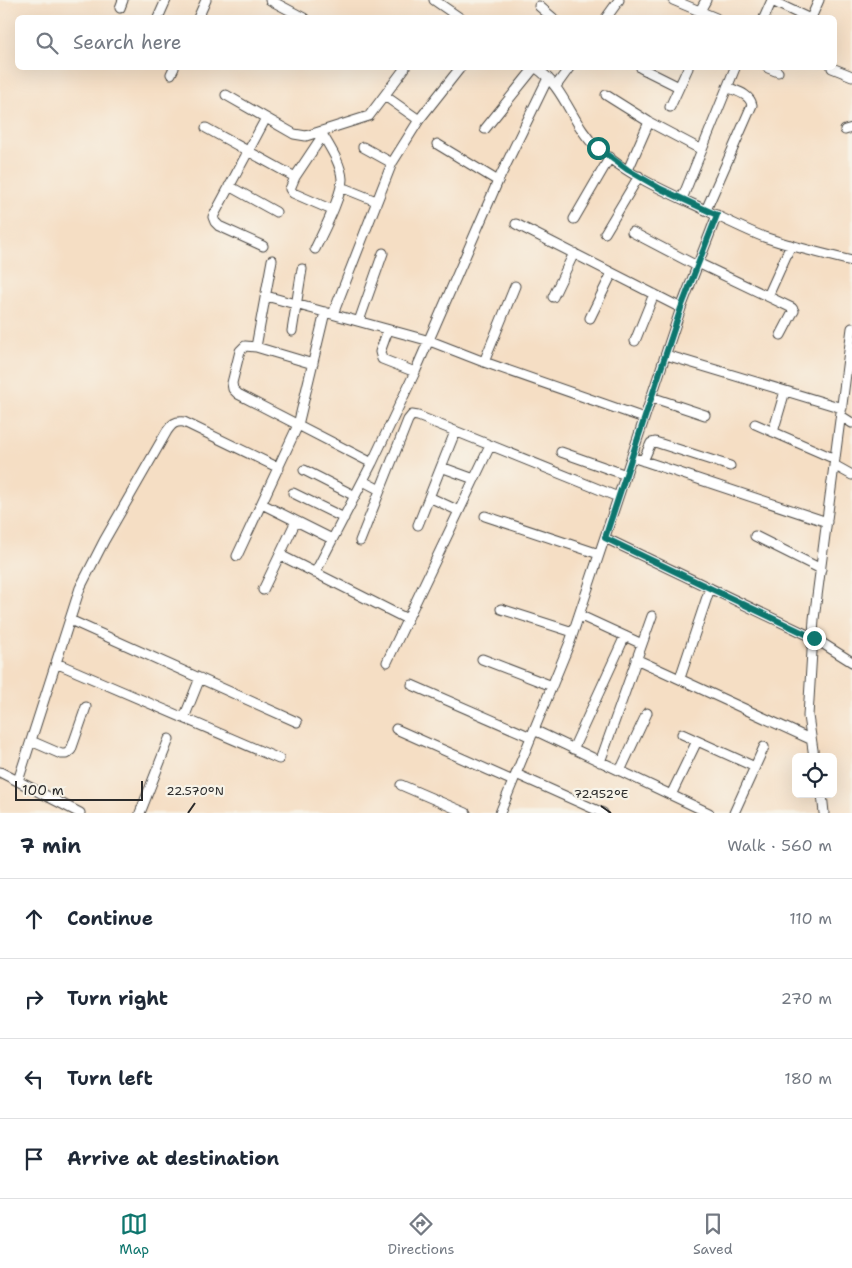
<!DOCTYPE html>
<meta charset="utf-8">
<style>
:root{--surface:#fff;--page:#f6f6f7;--text:#1f2937;--muted:#747a83;--line:#e0e1e3;--accent:#0f766e}
body{margin:0;font-family:"Shantell Sans",sans-serif;background:var(--page);color:var(--text)}
.controls{position:absolute;right:15px;bottom:15px;display:grid;overflow:hidden;border-radius:8px;box-shadow:0 5px 20px #0002}
.controls button{width:45px;height:45px;display:grid;place-items:center;padding:0;border:0;border-bottom:1px solid var(--line);background:var(--surface);color:var(--text);font:25px sans-serif}
.scale{position:absolute;left:15px;bottom:12px;width:128px;box-sizing:border-box;padding-left:5px;border:2px solid #2b2b2b;border-top:0;font-size:14px;line-height:18px;white-space:nowrap;color:#2b2b2b;-webkit-text-stroke:4px #f7f3e8;paint-order:stroke}
.stop{position:absolute;width:15px;height:15px;margin:-11px;border:4px solid #0f766e;border-radius:50%;background:#fff}
.stop.end{background:#0f766e;border-color:#fff;box-shadow:0 1px 5px #0008}
.list{margin:0;padding:0;list-style:none}
h2{display:flex;justify-content:space-between;align-items:center;height:65px;margin:0;padding:0 20px;font-size:21px}
h2 small{font-size:16px;font-weight:400;color:var(--muted)}
.list li{display:grid;grid-template-columns:32px 1fr auto;gap:15px;align-items:center;box-sizing:border-box;height:80px;padding:0 20px;border-top:1px solid var(--line)}
.list b{display:block;font-size:19px;white-space:nowrap}
.list em{font-size:16px;font-style:normal;color:var(--muted)}
.icon{flex:none;width:28px;height:28px;fill:none;stroke:currentColor;stroke-width:2;stroke-linecap:round;stroke-linejoin:round}
.map{position:relative;flex:none;width:852px;height:813px;overflow:hidden}
.search{position:absolute;background:var(--surface);box-shadow:0 5px 20px #0002;left:15px;right:15px;top:15px;height:55px;display:flex;align-items:center;gap:12px;box-sizing:border-box;padding:0 18px;border-radius:8px;color:var(--muted);font-size:19px}
.sheet{height:385px;background:var(--surface)}
nav{display:flex;justify-content:space-around;align-items:center;box-sizing:border-box;height:70px;border-top:1px solid var(--line);background:var(--surface);font-size:14px;color:var(--muted)}
nav a{display:grid;justify-items:center;gap:2px}
nav .on{color:var(--accent)}
.map>svg:first-child{display:block}
.lines{fill:none;stroke-linecap:round;stroke-linejoin:round}
.minor-casing{stroke:#494642;stroke-width:11}
.minor{stroke:#fff;stroke-width:9}
.route{stroke:#0f766e;stroke-width:6}
.ticks{fill:none;stroke:#2b2b2b;stroke-width:2}
.ticks-label{font-size:12px;text-anchor:middle;fill:#2b2b2b;stroke:#f7f3e8;stroke-width:4.5;stroke-linejoin:round;paint-order:stroke}
</style>
<div class="map">
<svg width="852" height="813" viewBox="0 0 852 813">
<rect width="100%" height="100%" fill="#f7f3e8"/>
<filter id="ink" filterUnits="userSpaceOnUse"><feTurbulence type="fractalNoise" baseFrequency=".02" numOctaves="2"/><feDisplacementMap in="SourceGraphic" scale="10" xChannelSelector="R" yChannelSelector="G"/><feConvolveMatrix kernelMatrix="1 2 1 2 8 2 1 2 1" color-interpolation-filters="sRGB"/></filter>
<filter id="wash" filterUnits="userSpaceOnUse"><feTurbulence type="fractalNoise" baseFrequency=".0096" numOctaves="4" result="noise"/><feDisplacementMap in="SourceGraphic" scale="20" xChannelSelector="R" yChannelSelector="G"/><feGaussianBlur stdDeviation="1.12" result="paint"/><feColorMatrix in="noise" values="0 0 0 0 0 0 0 0 0 0 0 0 0 0 0 0 0 1.4 0 .05"/><feComposite in="paint" operator="in"/></filter>
<g filter="url(#wash)">
<rect width="100%" height="100%" fill="#f5dec4"/>
</g>
<g filter="url(#ink)">
<g class="lines">
<defs>
<path id="minor" d="M270,0l34,18
M434,0l26,18
M673,0l43,18
M772,1l36,17
M539,6l14,12
M120,8l3,-8
M700,11l6,-11
M158,18l8,-18
M198,18l8,-18
M606,18l13,-18
M764,18l8,-18
M811,18l8,-18
M536,68c29,19 36,57 61,80 28,25 65,42 98,57 23,11 46,23 69,32 29,10 59,17 88,24
M641,68l38,19
M768,68l10,4
M832,68l20,8
M171,74l3,-6
M556,86l13,-18
M226,95l68,39 12,2 63,-20 36,-48
M606,95l43,27 53,28
M385,96l34,24
M670,107l18,-39
M206,128l89,49
M485,129l49,-61
M845,130l7,-2
M323,135l-28,42 -5,12 3,4 39,17
M437,144l61,37
M363,147l29,16
M628,170l21,-48
M229,186l47,26
M341,187l35,14
M682,199l53,-131
M706,210l46,-105c-2,-11 -16,-14 -25,-18
M574,219l36,-62
M516,224l165,84
M632,232l65,34
M605,233l34,-57
M263,246l-44,-20 -4,-4 -2,-5 53,-99
M315,249c8,-17 27,-53 27,-70 -1,-16 -13,-33 -21,-47
M698,263l94,45 2,3 -2,3 -11,21
M266,296l164,45 54,21 160,56
M768,296l23,-51
M553,297l21,-44
M333,314l59,-151 27,-43 41,-52
M590,318l22,-45
M359,321l24,-68
M388,330l-8,22 2,7 33,13
M292,331l10,-62
M635,341l19,-47
M256,347l16,-87
M666,355l176,53
M484,362l31,-76
M313,364l-57,-17 -11,-1 -5,5 -8,32 1,6 5,5 134,69
M651,397l54,18
M841,416l11,7
M755,424l80,35
M773,432l12,-41
M561,452l65,23
M632,457l195,65
M643,461l8,-18 4,-1 75,24
M834,465l18,10
M441,467l33,12
M304,470l51,26
M363,481l17,9
M293,493l51,25
M429,497l30,14
M262,504l70,35
M485,516l114,38
M418,525l37,-93
M755,536l66,33
M605,538l209,100 38,24
M360,541l48,-121 4,-5 6,1 200,81
M280,555l127,64
M237,556l61,-131 27,-113
M315,573l57,-110 43,-91 83,-191 50,-103
M263,590l33,-69
M501,609l72,23
M579,615l63,29
M70,620l227,102
M482,659l70,27
M636,659l174,80
M387,662l103,-216
M56,663l223,96
M680,678l30,-90
M412,685l119,52
M184,718l16,-40
M396,729l117,52
M534,730l175,83
M682,734l73,33
M31,741l30,13h5l5,-4 15,-43
M573,749l52,-113
M814,757l-6,-41 6,-97 38,-291
M600,762l52,-146
M620,771l27,-58
M0,772l80,41
M516,774l87,39
M18,781l62,-193 24,-47 63,-110c5,-7 8,-10 17,-9l95,46
M401,785l65,28
M822,794l2,19
M671,795l26,-54
M140,813l29,-74
M500,813l70,-171 111,-334 36,-93
M734,813l30,-66"/>
</defs>
<use href="#minor" class="minor-casing"/>
<use href="#minor" class="minor"/>
</g>
</g>
<g class="lines" filter="url(#ink)">
<path class="route" d="M598,148l30,22 33,19 56,26 -36,93 -76,230 209,100"/>
</g>
<path class="ticks" d="M601,806l10,7M188,813l7,-10"/>
<g class="ticks-label">
<text x="195" y="795">22.570°N</text>
<text x="601" y="798">72.952°E</text>
</g>
</svg>
<div class="controls">
<button><svg class="icon" aria-label="locate" viewBox="0 0 24 24"><circle cx="12" cy="12" r="6"/><path d="M12 2v4M12 18v4M2 12h4M18 12h4"/></svg></button>
</div>
<div class="scale">100 m</div>
<div class="stop" style="left:598px;top:148px"></div>
<div class="stop end" style="left:814px;top:638px"></div>
<div class="search"><svg class="icon" aria-label="search" viewBox="0 0 24 24"><circle cx="10" cy="10" r="6"/><path d="M15 15l6 6"/></svg>Search here</div>
</div>
<section class="sheet">
<h2>7 min<small>Walk · 560 m</small></h2>
<ul class="list">
<li><svg class="icon" aria-label="ahead" viewBox="0 0 24 24"><path d="M12 20V5M6 11l6-6 6 6"/></svg><div><b>Continue</b></div><em>110 m</em></li>
<li><svg class="icon" aria-label="right" viewBox="0 0 24 24"><path d="M7 20v-9h11M14 6l5 5-5 5"/></svg><div><b>Turn right</b></div><em>270 m</em></li>
<li><svg class="icon" aria-label="left" viewBox="0 0 24 24"><path d="M17 20v-9H6M10 6l-5 5 5 5"/></svg><div><b>Turn left</b></div><em>180 m</em></li>
<li><svg class="icon" aria-label="arrive" viewBox="0 0 24 24"><path d="M6 21V4h12l-3 4 3 4H6"/></svg><div><b>Arrive at destination</b></div></li>
</ul>
</section>
<nav>
<a class="on"><svg class="icon" aria-label="map" viewBox="0 0 24 24"><path d="M3 6l6-2 6 2 6-2v14l-6 2-6-2-6 2zM9 4v14M15 6v14"/></svg>Map</a>
<a><svg class="icon" aria-label="directions" viewBox="0 0 24 24"><path d="M12 3l9 9-9 9-9-9zM9 14v-3h6M13 9l2 2-2 2"/></svg>Directions</a>
<a><svg class="icon" aria-label="saved" viewBox="0 0 24 24"><path d="M7 4h10v16l-5-4-5 4z"/></svg>Saved</a>
</nav>
